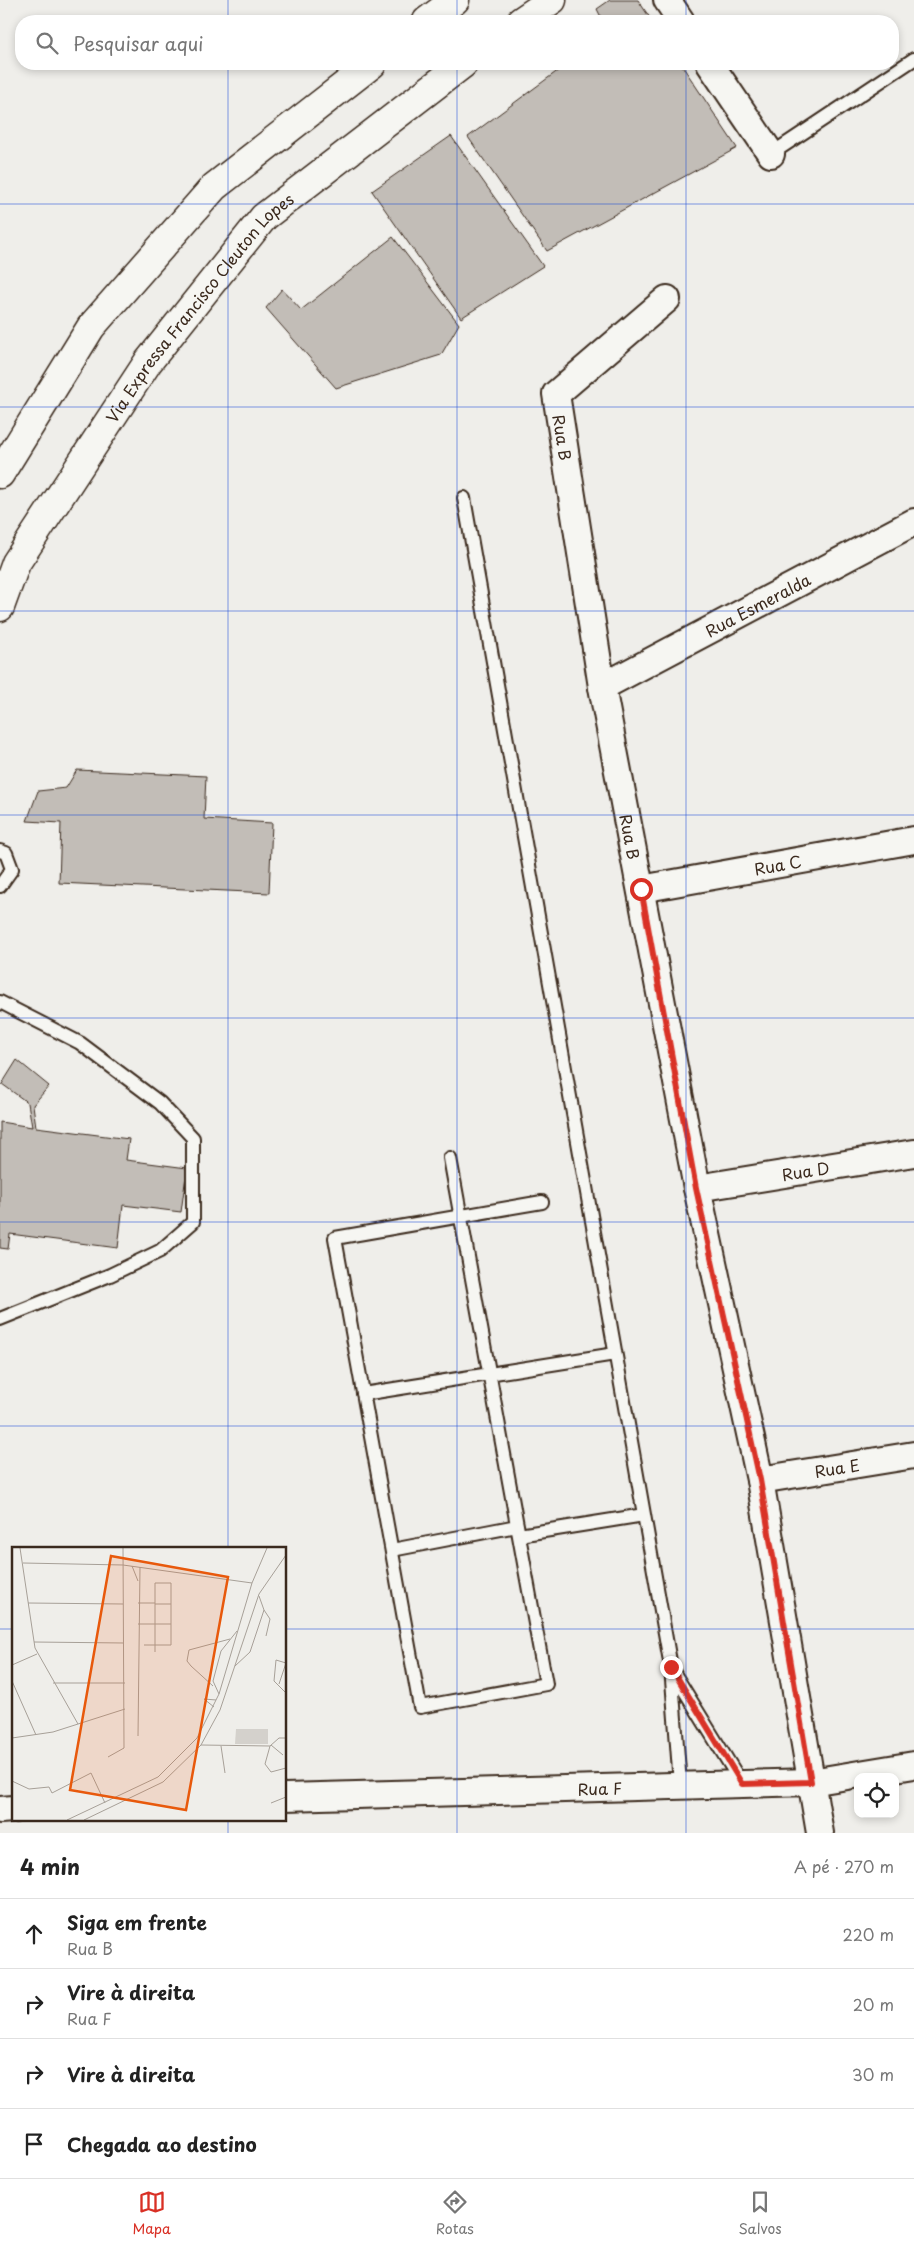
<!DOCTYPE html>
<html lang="pt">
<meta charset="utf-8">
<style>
:root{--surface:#fff;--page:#f6f6f6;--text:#222;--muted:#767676;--line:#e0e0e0;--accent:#d93025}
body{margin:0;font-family:"Playpen Sans",sans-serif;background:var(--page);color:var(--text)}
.controls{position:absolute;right:15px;bottom:15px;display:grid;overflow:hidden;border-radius:10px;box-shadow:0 2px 8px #0003}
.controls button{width:45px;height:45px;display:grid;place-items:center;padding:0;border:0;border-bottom:1px solid var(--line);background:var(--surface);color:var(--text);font:25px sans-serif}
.stop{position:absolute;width:15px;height:15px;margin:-11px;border:4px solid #d93025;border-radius:50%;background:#fff}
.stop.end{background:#d93025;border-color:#fff;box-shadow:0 1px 5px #0008}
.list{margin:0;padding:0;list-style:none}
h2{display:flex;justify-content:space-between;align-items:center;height:65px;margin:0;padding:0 20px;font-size:21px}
h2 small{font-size:16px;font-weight:400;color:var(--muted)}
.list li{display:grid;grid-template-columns:32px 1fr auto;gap:15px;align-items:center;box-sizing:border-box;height:70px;padding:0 20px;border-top:1px solid var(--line)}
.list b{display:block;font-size:19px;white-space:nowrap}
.list p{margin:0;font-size:16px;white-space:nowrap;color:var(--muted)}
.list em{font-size:16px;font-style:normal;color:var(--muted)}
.icon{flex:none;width:28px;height:28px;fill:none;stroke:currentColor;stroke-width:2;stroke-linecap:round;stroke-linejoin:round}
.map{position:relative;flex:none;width:914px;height:1833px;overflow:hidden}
.search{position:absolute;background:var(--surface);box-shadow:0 2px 8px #0003;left:15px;right:15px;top:15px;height:55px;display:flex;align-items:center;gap:12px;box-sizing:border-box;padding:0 18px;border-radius:20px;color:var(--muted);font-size:19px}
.sheet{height:345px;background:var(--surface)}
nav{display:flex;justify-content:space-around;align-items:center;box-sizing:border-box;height:70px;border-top:1px solid var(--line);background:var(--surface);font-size:14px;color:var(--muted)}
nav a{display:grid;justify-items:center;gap:2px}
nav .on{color:var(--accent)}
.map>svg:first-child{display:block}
.building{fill:#c2bdb7;stroke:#3b2a1e}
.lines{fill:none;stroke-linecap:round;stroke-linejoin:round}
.lane-casing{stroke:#3b2a1e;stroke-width:16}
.street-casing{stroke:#3b2a1e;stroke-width:30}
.highway-casing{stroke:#3b2a1e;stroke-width:31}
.lane{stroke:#f6f6f2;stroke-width:12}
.street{stroke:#f6f6f2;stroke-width:26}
.highway{stroke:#f6f6f2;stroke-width:28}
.route{stroke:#d93025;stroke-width:6}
.grid{fill:none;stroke:#1d4ed8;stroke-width:1;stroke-opacity:0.55}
.labels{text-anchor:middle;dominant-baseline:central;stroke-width:4;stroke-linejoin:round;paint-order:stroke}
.street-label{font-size:16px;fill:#3b2a1e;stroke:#f6f6f2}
.inset-road{fill:none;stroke:#a7a098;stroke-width:1}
.view{fill:#e8590c;fill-opacity:0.15;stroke:#e8590c;stroke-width:2.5}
.inset-edge{fill:none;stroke:#3b2a1e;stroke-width:2.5}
</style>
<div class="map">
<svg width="914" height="1833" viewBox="0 0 914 1833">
<rect width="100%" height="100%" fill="#efeeea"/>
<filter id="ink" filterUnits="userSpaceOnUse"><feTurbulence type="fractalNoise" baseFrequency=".02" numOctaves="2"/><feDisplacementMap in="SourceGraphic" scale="10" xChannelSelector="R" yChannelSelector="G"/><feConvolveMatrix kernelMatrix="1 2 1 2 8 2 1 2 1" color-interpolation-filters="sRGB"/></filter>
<g filter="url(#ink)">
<path class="building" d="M610,0h28l14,21h-49l-6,-12z
M567,64h114l56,84 -190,103 -79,-114z
M451,136l92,130 -82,52 -89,-127z
M393,237l66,87 -18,31 -105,33 -70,-80 16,-19 19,21z
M77,770l129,6 -2,43 68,4 -3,70 -210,-10 2,-60 -34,-2 11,-30 28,-3z
M17,1060l32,26 -16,19 3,22 93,12 -3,21 61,8 -6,44 -58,-7 -5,43 -108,-14 -2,15 -8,-1v-126l32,5 -4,-24 -26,-19z"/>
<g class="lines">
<defs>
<path id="lane" d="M771,154l143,-95
M464,498l207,1169 9,117
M0,851l6,2 6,16 -12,17
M0,1002l80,41 80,60 33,35v84l-33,29 -50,24 -110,44
M450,1158c32,176 64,351 96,526l-126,23 -85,-469 207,-36
M363,1394l252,-40
M519,1535l125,-20
M392,1550l125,-24
M672,1670l70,114"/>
<g id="street">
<path d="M667,0l14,21"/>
<path d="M710,64l61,90"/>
<path id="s1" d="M667,299l-111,95 46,293 95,501 63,292 60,353"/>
<path id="s2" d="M602,687l312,-165"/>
<path id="s3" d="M641,889l273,-49"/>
<path id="s4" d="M697,1188l217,-35"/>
<path id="s5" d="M760,1480l154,-25"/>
<path id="s6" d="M285,1797l526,-15 103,-17"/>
<path d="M0,1810l14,-1"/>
</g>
<g id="highway">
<path d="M427,21l28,-21"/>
<path d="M521,21l31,-21"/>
<path d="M0,474l91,-147 123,-140 158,-123"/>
<path id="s7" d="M0,607l16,-44 132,-201 116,-145 199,-153"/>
</g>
</defs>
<use href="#lane" class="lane-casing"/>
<use href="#street" class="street-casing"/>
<use href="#highway" class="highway-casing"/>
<use href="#lane" class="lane"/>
<use href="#street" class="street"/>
<use href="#highway" class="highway"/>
</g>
</g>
<g class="lines" filter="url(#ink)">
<path class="route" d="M641,889l55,299 64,292 51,302 -69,2 -71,-117"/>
</g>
<path class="grid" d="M228,0v21M457,0v21M686,0v21M228,64v1484M457,64v1769M686,64v1769M0,204h914M0,407h914M0,611h914M0,815h914M0,1018h914M0,1222h914M0,1426h914M0,1629h14M285,1629h629M228,1819v14"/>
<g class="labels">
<g class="street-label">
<text stroke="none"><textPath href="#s7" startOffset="362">Via Expressa Francisco Cleuton Lopes</textPath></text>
<text stroke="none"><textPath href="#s1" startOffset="190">Rua B</textPath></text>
<text stroke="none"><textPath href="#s2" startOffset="176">Rua Esmeralda</textPath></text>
<text stroke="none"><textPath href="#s1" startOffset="595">Rua B</textPath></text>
<text stroke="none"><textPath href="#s3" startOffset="139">Rua C</textPath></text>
<text stroke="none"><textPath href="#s4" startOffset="110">Rua D</textPath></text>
<text stroke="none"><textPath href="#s5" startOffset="78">Rua E</textPath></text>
<text stroke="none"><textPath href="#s6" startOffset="315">Rua F</textPath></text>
</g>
</g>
<g transform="translate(12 1547)">
<rect width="274" height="274" fill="#efeeea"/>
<path d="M224,182h32v15h-33z" fill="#d4d1cc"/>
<path class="inset-road" d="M8,1l15,100 43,76M11,16l100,2 129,18M120,19l6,15M16,56l95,1M126,56h17M143,57h16M252,63l6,9 -4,17M126,77h33M22,95l90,1M132,98h27v-62h-16v69M274,116l-10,-3 -2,21 12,12M0,118l25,-11M223,119l15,-14 14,-42 -5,-14M0,134l24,54M41,136h72M267,137l7,-21M201,139l-22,-20 -4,-5 2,-11 41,-11M207,147l-6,-13 8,-30 16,-20M202,160l-10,-8 12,1M126,189l2,-169M0,191l41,-6 72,-23M274,191h-7l-9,8 -5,18 6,8 15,-4M189,198l69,1M259,198l12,10M209,199l4,27M96,210l16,-9 -1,-200M0,234l17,8 20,-2 3,6 39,-20 14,30M259,256l15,-6M55,273l91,-43 39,-39 22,-44 33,-111 15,-35M72,273l79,-38 38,-37 19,-35 39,-116 27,-39"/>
<path class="view" d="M99,9l117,21 -42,233 -116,-20z"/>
<rect width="274" height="274" class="inset-edge"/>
</g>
</svg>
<div class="controls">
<button><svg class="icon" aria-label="locate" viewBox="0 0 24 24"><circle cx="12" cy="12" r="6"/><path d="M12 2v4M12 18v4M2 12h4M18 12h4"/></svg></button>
</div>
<div class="stop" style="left:641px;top:889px"></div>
<div class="stop end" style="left:671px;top:1667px"></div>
<div class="search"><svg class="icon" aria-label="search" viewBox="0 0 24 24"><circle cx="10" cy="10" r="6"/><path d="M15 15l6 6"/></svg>Pesquisar aqui</div>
</div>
<section class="sheet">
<h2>4 min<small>A pé · 270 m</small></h2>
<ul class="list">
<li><svg class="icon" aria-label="ahead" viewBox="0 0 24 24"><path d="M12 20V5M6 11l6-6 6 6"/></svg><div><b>Siga em frente</b><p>Rua B</p></div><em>220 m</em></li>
<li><svg class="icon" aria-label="right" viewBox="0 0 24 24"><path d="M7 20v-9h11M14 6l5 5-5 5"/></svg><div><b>Vire à direita</b><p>Rua F</p></div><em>20 m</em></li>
<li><svg class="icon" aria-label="right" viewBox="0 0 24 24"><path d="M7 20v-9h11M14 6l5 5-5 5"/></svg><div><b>Vire à direita</b></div><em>30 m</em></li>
<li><svg class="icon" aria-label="arrive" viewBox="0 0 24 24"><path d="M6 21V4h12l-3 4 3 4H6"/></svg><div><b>Chegada ao destino</b></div></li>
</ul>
</section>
<nav>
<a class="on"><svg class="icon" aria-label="map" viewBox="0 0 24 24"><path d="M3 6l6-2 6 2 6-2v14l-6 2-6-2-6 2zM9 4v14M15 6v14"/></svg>Mapa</a>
<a><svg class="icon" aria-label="directions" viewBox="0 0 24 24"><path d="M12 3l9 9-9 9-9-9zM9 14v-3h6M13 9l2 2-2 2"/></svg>Rotas</a>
<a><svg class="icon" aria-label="saved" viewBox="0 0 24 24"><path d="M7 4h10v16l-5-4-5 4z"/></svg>Salvos</a>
</nav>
